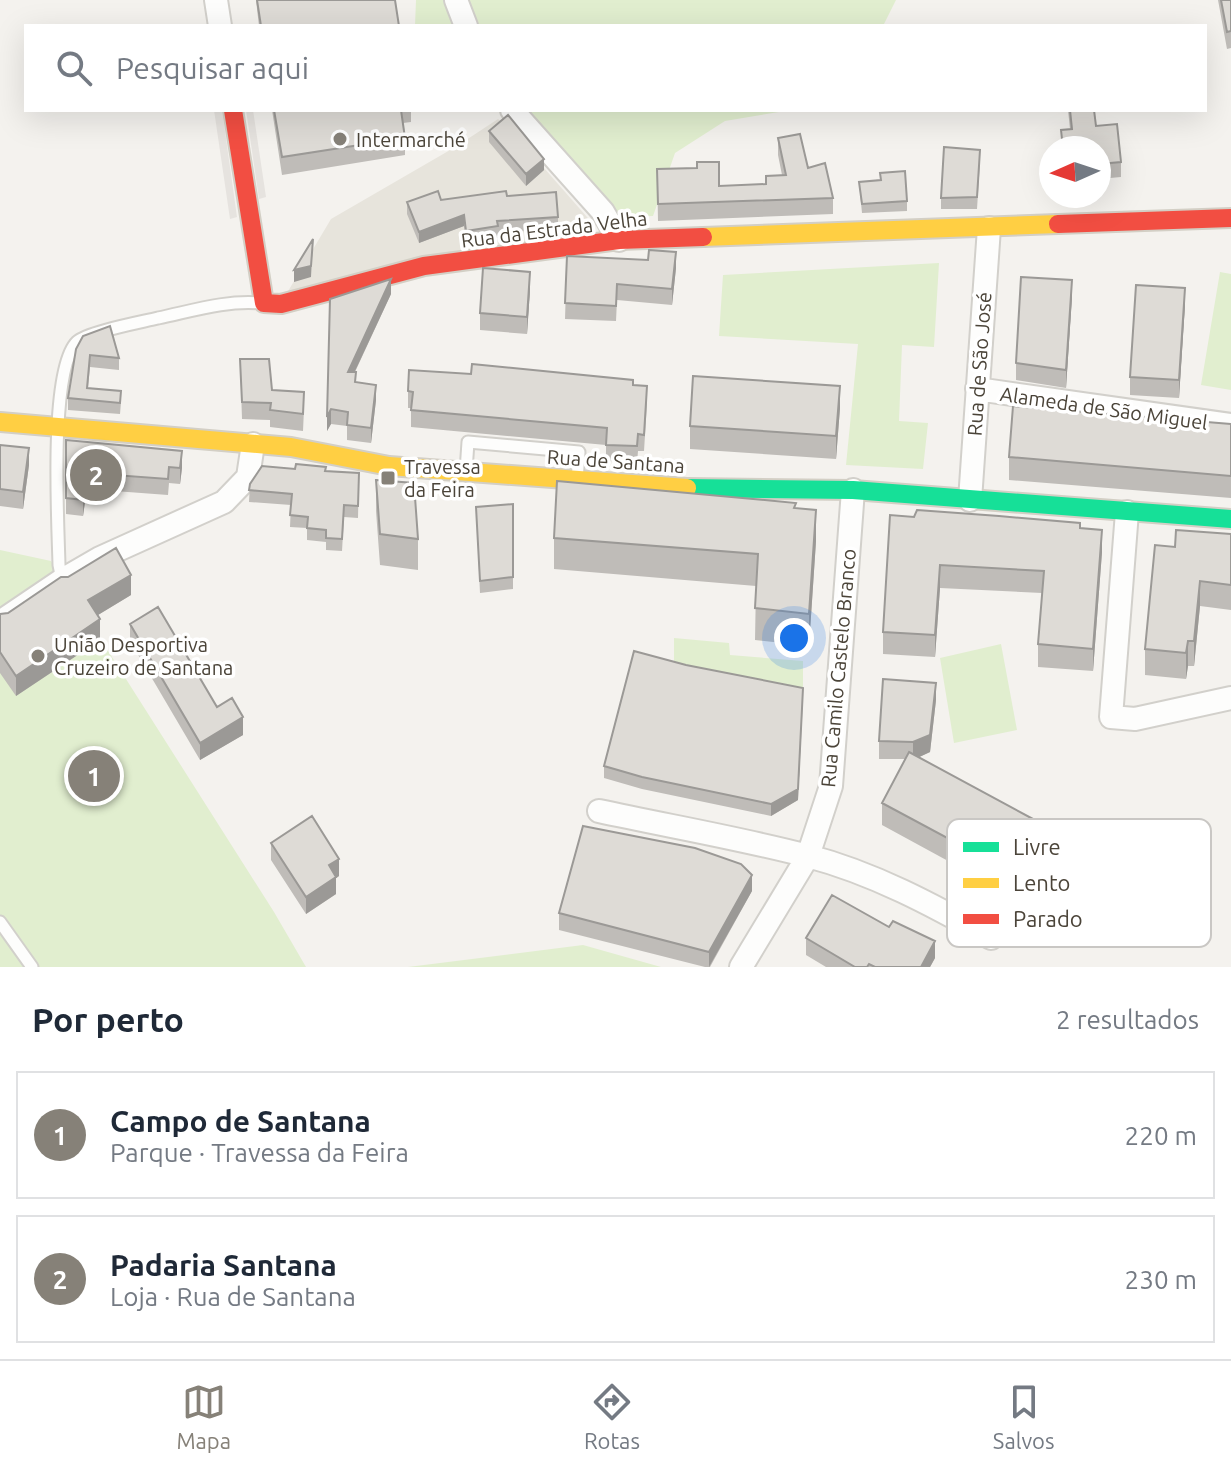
<!DOCTYPE html>
<html lang="pt">
<meta charset="utf-8">
<style>
:root{--surface:#fff;--page:#f2f2f3;--text:#1f2937;--muted:#747a83;--line:#e0e1e3;--accent:#868178}
body{margin:0;font-family:Ubuntu,sans-serif;background:var(--page);color:var(--text)}
.compass{position:absolute;left:1039px;top:136px;width:72px;height:72px;border-radius:50%;background:var(--surface);box-shadow:0 8px 32px #0002;rotate:267deg}
.you{position:absolute;left:794px;top:638px;width:28px;height:28px;margin:-20px;border:6px solid #fff;border-radius:50%;background:#1a73e8;box-shadow:0 0 0 12px #1a73e833}
.badge{display:grid;place-items:center;width:52px;height:52px;border-radius:50%;background:var(--accent);color:#fff;font-size:26px;font-weight:700}
.pin{position:absolute;translate:-50% -50%;border:4px solid #fff;box-shadow:0 2px 8px #0006}
.list{margin:0;padding:0;list-style:none}
h2{display:flex;justify-content:space-between;align-items:center;height:104px;margin:0;padding:0 32px;font-size:34px}
h2 small{font-size:26px;font-weight:400;color:var(--muted)}
.list li{display:grid;grid-template-columns:52px 1fr auto;gap:24px;align-items:center;box-sizing:border-box;height:128px;margin:0 16px 16px;padding:0 16px;border:2px solid var(--line);border-radius:0px}
.list b{display:block;font-size:30px;white-space:nowrap}
.list p{margin:0;font-size:26px;white-space:nowrap;color:var(--muted)}
.list em{font-size:26px;font-style:normal;color:var(--muted)}
.icon{flex:none;width:44px;height:44px;fill:none;stroke:currentColor;stroke-width:2;stroke-linecap:round;stroke-linejoin:round}
.map{position:relative;flex:none;width:1231px;height:967px;overflow:hidden}
.search{position:absolute;background:var(--surface);box-shadow:0 8px 32px #0002;left:24px;right:24px;top:24px;height:88px;display:flex;align-items:center;gap:20px;box-sizing:border-box;padding:0 28px;border-radius:0px;color:var(--muted);font-size:30px}
.sheet{height:392px;background:var(--surface)}
nav{display:flex;justify-content:space-around;align-items:center;box-sizing:border-box;height:112px;border-top:2px solid var(--line);background:var(--surface);font-size:22px;color:var(--muted)}
nav a{display:grid;justify-items:center;gap:4px}
nav .on{color:var(--accent)}
.map>svg:first-child{display:block}
.residential{fill:#e7e4dc}
.green{fill:#e1eecf}
.parking{fill:#e6e3df}
.lines{fill:none;stroke-linecap:round;stroke-linejoin:round}
.lane-casing{stroke:#d2d0cb;stroke-width:15}
.street-casing{stroke:#d2d0cb;stroke-width:26}
.fast-casing{stroke:#d3cfc5;stroke-width:22}
.slow-casing{stroke:#d3cfc5;stroke-width:22}
.jam-casing{stroke:#d3cfc5;stroke-width:22}
.lane{stroke:#fdfdfc;stroke-width:11}
.street{stroke:#fdfdfc;stroke-width:22}
.fast{stroke:#16e098;stroke-width:18}
.slow{stroke:#ffcf43;stroke-width:18}
.jam{stroke:#f24e42;stroke-width:18}
.wall{fill:#bfbcb8}
.shaded-wall{fill:#9b9996}
.building{fill:#dedbd6;stroke:#9b9996;stroke-width:2}
.poi-dot{fill:#868178;stroke:#fff;stroke-width:3}
.labels{text-anchor:middle;dominant-baseline:central;stroke-width:7;stroke-linejoin:round;paint-order:stroke}
.poi-label{font-size:20px;fill:#4b4439;stroke:#fff;text-anchor:start}
.street-label{font-size:20px;fill:#4b4439;stroke:#fff}
.key{fill:#fff;stroke:#c9c7c4;stroke-width:2}
.key-label{font-size:22px;fill:#4b4439}
</style>
<div class="map">
<svg width="1231" height="967" viewBox="0 0 1231 967">
<rect width="100%" height="100%" fill="#f4f2ee"/>
<path class="residential" d="M498,119l10,8 86,98 1,5 -311,68 47,-79 126,-73z"/>
<path class="green" d="M416,0h480l-13,26h-468z
M516,110h275l-66,11 -50,32 -22,63 -43,1z
M939,263l-5,84 -32,-2 -3,76 29,2 -5,46 -77,-4 12,-121 -139,-8 4,-61z
M1220,272l11,2v116l-30,-5z
M0,550l51,11 223,351 32,55h-306z
M674,638l55,5 1,12 73,6v38l-129,-26z
M1001,644l16,86 -63,13 -14,-85z
M583,945l78,22h-253z"/>
<path class="parking" d="M214,110h8l15,107 -7,2z
M246,110h7l13,87 -7,2z"/>
<g class="lines">
<defs>
<path id="lane" d="M466,471l2,-29 111,10 -2,29
M62,580l-3,-15c-1,-43 -10,-196 18,-223 10,-10 65,-20 81,-24 34,-7 68,-18 102,-15
M0,922l32,45"/>
<path id="street" d="M216,0l4,26
M456,0l10,26
M512,110l91,102 16,28
M977,389l254,36
M970,500l19,-272
M1127,512l-16,205 24,2 96,-21
M0,622l62,-42 38,-22 124,-56 24,-25 5,-33
M599,811c69,15 140,27 209,45 65,17 125,49 183,82
M741,967l67,-111 23,-70 22,-296"/>
<path id="fast" d="M687,488l166,2 378,29"/>
<path id="slow" d="M703,237l355,-13
M0,422l291,25 98,19 298,22"/>
<path id="jam" d="M233,110l31,193 17,1 143,-38 195,-26 84,-3
M1058,224l173,-6"/>
</defs>
<use href="#lane" class="lane-casing"/>
<use href="#street" class="street-casing"/>
<use href="#fast" class="fast-casing"/>
<use href="#slow" class="slow-casing"/>
<use href="#jam" class="jam-casing"/>
<use href="#lane" class="lane"/>
<use href="#street" class="street"/>
<use href="#fast" class="fast"/>
<use href="#slow" class="slow"/>
<use href="#jam" class="jam"/>
</g>
<path class="wall" d="M256,0h139l4,26h-140z
M1218,0h13v48l-4,1z
M272,110h139v12l-8,1 2,15v17l-123,20z
M1068,110h26l2,16 25,36v15l-22,2v-31h-38v-18l9,-1z
M489,131l55,39 -18,16 -37,-44z
M778,138l30,30 25,30v16l-175,7 -1,-52 62,17 47,-2 16,-9 -4,-20z
M980,162l-3,47h-36v-11z
M859,182l48,19v10l-45,2z
M507,196l51,21v12l-60,4v5l-32,4 -2,-16 -45,17 -12,-29v-12z
M567,256l109,12 -4,37 -55,-5 -1,21 -51,-2z
M530,290l-3,44 -47,-4v-17z
M391,294l-36,78 1,11 20,17 -5,43 -24,-3v-14l-16,-2 -4,7 3,-132z
M1072,297l-6,91 -50,-8v-17z
M1185,305l-6,93 -49,-3v-18z
M76,349l43,9v12l-29,-3 -2,21 33,14 -1,12 -52,-4v-12z
M240,359l32,31 32,19 -1,22 -33,-4v-7l-28,-1z
M633,385l14,18 -3,48h-6l-1,12 -31,-2v-16l-195,-18v-19h-3v-17z
M840,408l-4,51 -146,-10v-23z
M1231,424v74l-222,-18v-23z
M66,440l116,28 -2,16 -11,-1 -1,12 -67,-5v14l-16,-2 -2,14 -17,-2z
M0,445l29,20 -6,44 -23,-3z
M326,471l33,2 -1,45 -14,-1 -2,34 -16,-1v-8l-19,-2v-12l-17,-1 1,-22 -42,-3 1,-18z
M376,480l42,59v31l-38,-5 -4,-54z
M513,504v85l-33,4 -4,-86z
M796,508l20,33 -7,105 -54,-6 1,-54 -202,-17v-31z
M890,515l190,13 22,24 -9,119 -55,-4v-23l4,-51 -102,-5 -5,69 -52,-3v-22z
M1231,534v76l-31,-4 -6,60h-6l-2,13 -41,-4v-26l30,-102z
M131,595l-33,20 2,25 -84,56 -16,-23v-59z
M130,624l113,111 -43,25 -70,-119z
M803,699l-5,101 -27,16 -129,-27 -38,-11v-12z
M936,700l-6,52 -11,5 114,84 -28,51 -123,-67v-22l23,-44h-26v-18z
M271,843l68,33 -3,2v16l-30,20 -35,-54z
M752,891l-42,76h-5l-146,-37v-17z
M889,927l46,31 -5,9h-104l-20,-12v-17z"/>
<path class="shaded-wall" d="M544,159v11l-18,16v-12z
M464,215v11l-45,17v-11z
M313,239l-2,38 -17,5v-12z
M676,252v16l-4,37v-16z
M530,272v18l-3,44v-17z
M391,279v15l-43,92v-14z
M1072,280v17l-6,91v-18z
M1185,288v17l-6,93v-18z
M376,385v15l-5,43v-15z
M840,386v22l-4,51v-23z
M331,409v15l-4,7v-14z
M29,448v17l-6,44v-17z
M182,451v17l-2,16v-16z
M85,486v16l-2,14v-16z
M816,510v31l-7,105v-32z
M1102,530v22l-9,119v-22z
M940,565v23l-5,69v-22z
M131,575v20l-43,26v-21z
M1200,581v25l-6,60v-25z
M100,619v21l-84,56v-20z
M1188,641v25l-2,13v-26z
M936,683v17l-6,52 -17,8v-18z
M803,688l-5,112 -27,16v-12z
M243,717v18l-43,25v-17z
M1033,819v22l-28,51v-23z
M339,859v17l-3,2v16l-30,20v-17l23,-32z
M752,875v16l-43,76v-15z
M935,941v17l-5,9h-9z"/>
<path class="building" d="M257,0h138l4,26h-138z
M1221,0h10v31l-4,1z
M274,110h127l4,28 -123,19z
M1070,110h24l2,16 21,-2 4,38 -22,2v-16h-36l-2,-18 11,-1z
M508,115l36,44 -18,15 -37,-43z
M800,134l8,34 17,-5 8,35 -175,6 -1,-35 40,-1v-6h22v24l47,-2v-8l20,-1 -8,-37z
M944,147l36,3 -3,47 -36,1z
M905,171l2,30 -45,3 -3,-22 22,-2 -1,-7z
M438,191l3,9 65,-9 1,5 49,-4 2,25 -61,4 1,5 -32,5 -2,-16 -45,17 -12,-30z
M313,239l-2,27 -17,4z
M649,250l27,2 -4,37 -55,-5 -1,22 -51,-3 2,-47 81,4z
M483,268l47,4 -3,45 -47,-4z
M1021,277l51,3 -6,90 -50,-7z
M391,279l-43,93h8l-1,10 21,3 -5,43 -24,-3 1,-13 -17,-3 -4,8 3,-118z
M1136,285l49,3 -6,92 -49,-3z
M110,326l9,32 -29,-3 -3,33 34,3 -1,12 -52,-5 8,-49 7,-13z
M240,359h29l3,31 32,2 -1,22 -33,-4 1,-7 -29,-1z
M472,364l161,16v5l14,1 -3,49 -6,-1 -1,12 -31,-1 1,-17 -196,-18 2,-18 -5,-1 1,-21 62,4z
M693,376l147,10 -4,50 -146,-10z
M1013,406l218,18v52l-222,-19z
M66,440l116,11 -2,17 -11,-1 -1,12 -67,-5v13l-16,-1 -2,14 -17,-2z
M0,445l29,3 -6,44 -23,-3z
M296,464l30,3 -1,4 34,2 -1,33 -14,-1 -2,34 -16,-1v-8l-19,-2 1,-11 -18,-2 2,-21 -43,-4 1,-6 12,-18 33,3z
M376,480l38,3 4,56 -38,-5z
M557,481l239,22 -2,5 22,2 -7,104 -54,-6 3,-54 -204,-16z
M513,504v73l-33,4 -4,-74z
M917,510l82,6 81,7v5l22,2 -9,119 -55,-5 6,-73 -104,-6 -5,70 -52,-3 7,-117 24,2z
M1176,530l55,4v51l-31,-4 -6,60h-6l-2,12 -41,-4 10,-104 20,2z
M116,548l15,27 -43,25 12,19 -84,57 -16,-24v-38l8,-1 53,-36h7z
M158,607l59,100 15,-9 11,19 -43,26 -70,-119z
M634,651l52,14 117,23 -5,101 -27,15 -129,-27 -38,-11z
M883,679l53,4 -6,52 -17,7 -34,-1z
M909,752l124,67 -28,50 -123,-66z
M312,816l27,43 -10,6 7,12 -30,20 -35,-54z
M583,826l112,22 46,16 11,11 -43,77 -150,-39z
M832,895l57,32 4,-6 42,20 -14,26h-46l-6,-3 -2,3h-12l-49,-29z"/>
<g class="poi-dot">
<circle cx="340" cy="139" r="8"/>
<rect x="380" y="470" width="16" height="16" rx="4"/>
<circle cx="38" cy="656" r="8"/>
</g>
<g class="labels">
<g class="poi-label">
<text x="356" y="139">Intermarché</text>
<text x="404" y="466">Travessa<tspan x="404" dy="23">da Feira</tspan></text>
<text x="54" y="644">União Desportiva<tspan x="54" dy="23">Cruzeiro de Santana</tspan></text>
</g>
<g class="street-label">
<text transform="translate(554 229) rotate(-7)">Rua da Estrada Velha</text>
<text transform="translate(979 364) rotate(-86)">Rua de São José</text>
<text transform="translate(1104 408) rotate(8)">Alameda de São Miguel</text>
<text transform="translate(616 461) rotate(4)">Rua de Santana</text>
<text transform="translate(838 668) rotate(-85)">Rua Camilo Castelo Branco</text>
</g>
</g>
<rect x="947" y="819" width="264" height="128" rx="12" class="key"/>
<rect x="963" y="842" width="36" height="10" fill="#16e098"/>
<rect x="963" y="878" width="36" height="10" fill="#ffcf43"/>
<rect x="963" y="914" width="36" height="10" fill="#f24e42"/>
<g class="key-label">
<text x="1013" y="855">Livre</text>
<text x="1013" y="891">Lento</text>
<text x="1013" y="927">Parado</text>
</g>
</svg>
<svg class="compass" viewBox="-18 -18 36 36"><path d="M0-13l5 13h-10z" fill="#e53935"/><path d="M0 13l5-13h-10z" fill="#747a83"/></svg>
<div class="you"></div>
<div class="pin badge" style="left:94px;top:776px">1</div>
<div class="pin badge" style="left:96px;top:475px">2</div>
<div class="search"><svg class="icon" aria-label="search" viewBox="0 0 24 24"><circle cx="10" cy="10" r="6"/><path d="M15 15l6 6"/></svg>Pesquisar aqui</div>
</div>
<section class="sheet">
<h2>Por perto<small>2 resultados</small></h2>
<ul class="list">
<li><span class="badge">1</span><div><b>Campo de Santana</b><p>Parque · Travessa da Feira</p></div><em>220 m</em></li>
<li><span class="badge">2</span><div><b>Padaria Santana</b><p>Loja · Rua de Santana</p></div><em>230 m</em></li>
</ul>
</section>
<nav>
<a class="on"><svg class="icon" aria-label="map" viewBox="0 0 24 24"><path d="M3 6l6-2 6 2 6-2v14l-6 2-6-2-6 2zM9 4v14M15 6v14"/></svg>Mapa</a>
<a><svg class="icon" aria-label="directions" viewBox="0 0 24 24"><path d="M12 3l9 9-9 9-9-9zM9 14v-3h6M13 9l2 2-2 2"/></svg>Rotas</a>
<a><svg class="icon" aria-label="saved" viewBox="0 0 24 24"><path d="M7 4h10v16l-5-4-5 4z"/></svg>Salvos</a>
</nav>
